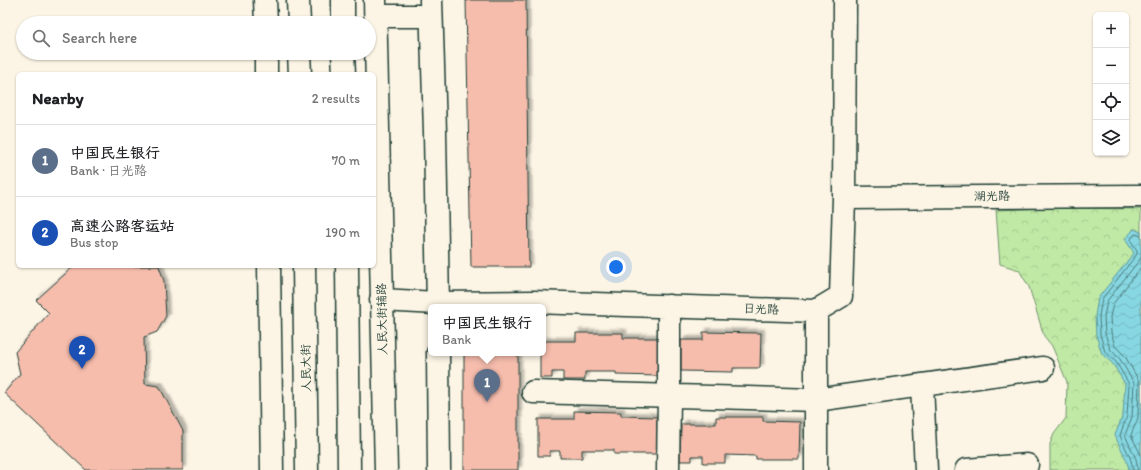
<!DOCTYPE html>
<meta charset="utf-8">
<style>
:root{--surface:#fff;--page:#f2f2f2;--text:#202124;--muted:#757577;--line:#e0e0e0;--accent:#1f6fb2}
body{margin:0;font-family:Itim,"LXGW WenKai TC",sans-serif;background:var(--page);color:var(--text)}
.controls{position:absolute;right:12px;top:12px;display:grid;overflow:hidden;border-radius:6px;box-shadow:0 1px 3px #0004}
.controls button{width:36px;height:36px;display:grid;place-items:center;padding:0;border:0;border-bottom:1px solid var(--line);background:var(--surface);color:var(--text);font:20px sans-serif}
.you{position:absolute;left:616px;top:267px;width:14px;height:14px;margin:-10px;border:3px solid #fff;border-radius:50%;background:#1a73e8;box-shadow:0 0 0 6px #1a73e833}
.badge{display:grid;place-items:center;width:26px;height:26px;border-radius:50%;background:var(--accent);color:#fff;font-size:13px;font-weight:700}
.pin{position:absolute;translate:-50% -33px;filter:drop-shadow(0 1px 2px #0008)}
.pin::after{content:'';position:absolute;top:21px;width:14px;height:12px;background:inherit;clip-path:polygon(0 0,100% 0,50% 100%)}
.popup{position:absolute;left:428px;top:304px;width:118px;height:52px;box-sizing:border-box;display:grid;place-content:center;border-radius:6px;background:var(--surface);filter:drop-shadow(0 1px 3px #0005);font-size:13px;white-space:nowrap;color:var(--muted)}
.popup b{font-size:15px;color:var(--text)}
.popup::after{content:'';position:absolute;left:50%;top:100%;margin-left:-8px;border:8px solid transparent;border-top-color:var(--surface)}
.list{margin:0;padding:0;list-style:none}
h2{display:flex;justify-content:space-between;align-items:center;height:52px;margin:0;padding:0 16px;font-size:17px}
h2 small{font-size:13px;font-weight:400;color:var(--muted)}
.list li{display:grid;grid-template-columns:26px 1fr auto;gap:12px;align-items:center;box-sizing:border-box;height:72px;padding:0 16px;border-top:1px solid var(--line)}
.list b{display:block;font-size:15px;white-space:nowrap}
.list p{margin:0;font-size:13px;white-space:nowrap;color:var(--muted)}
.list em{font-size:13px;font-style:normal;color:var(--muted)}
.icon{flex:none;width:22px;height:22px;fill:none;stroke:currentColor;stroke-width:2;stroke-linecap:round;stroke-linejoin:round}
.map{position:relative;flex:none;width:1141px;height:470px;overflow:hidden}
.search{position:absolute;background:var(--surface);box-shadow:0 1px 3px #0004;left:16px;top:16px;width:360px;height:44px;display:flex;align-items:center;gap:10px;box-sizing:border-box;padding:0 14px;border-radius:22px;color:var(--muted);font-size:15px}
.panel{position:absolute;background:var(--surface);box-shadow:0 1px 3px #0004;left:16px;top:72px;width:360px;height:196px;border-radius:6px}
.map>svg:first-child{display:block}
.forest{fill:url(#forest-crowns);stroke:#70936c}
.water{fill:url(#water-waves);stroke:#5d999c}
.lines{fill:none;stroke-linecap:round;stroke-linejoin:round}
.shore{stroke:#497b7a;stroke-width:1}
.building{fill:#f6bdad;stroke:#1f3d34;filter:url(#shadow)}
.minor-casing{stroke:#1f3d34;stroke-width:25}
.major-casing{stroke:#1f3d34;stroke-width:25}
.minor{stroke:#fcf5e5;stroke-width:22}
.major{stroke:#fcf5e5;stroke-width:22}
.labels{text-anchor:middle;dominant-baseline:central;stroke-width:4;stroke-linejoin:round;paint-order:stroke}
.street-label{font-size:12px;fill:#1f3d34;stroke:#fcf5e5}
</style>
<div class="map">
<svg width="1141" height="470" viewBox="0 0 1141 470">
<defs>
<pattern id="forest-crowns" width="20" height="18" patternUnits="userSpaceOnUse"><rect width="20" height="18" fill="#c0e9a5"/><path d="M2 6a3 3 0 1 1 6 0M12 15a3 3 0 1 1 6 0" fill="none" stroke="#a5c98f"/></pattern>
<pattern id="water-waves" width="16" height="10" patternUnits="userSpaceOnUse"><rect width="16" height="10" fill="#87d7e2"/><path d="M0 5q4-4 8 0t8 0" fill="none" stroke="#74b9c2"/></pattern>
<filter id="shadow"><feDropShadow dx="3.5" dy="-3.5" stdDeviation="1" flood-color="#0004"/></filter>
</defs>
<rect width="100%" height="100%" fill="#fcf5e5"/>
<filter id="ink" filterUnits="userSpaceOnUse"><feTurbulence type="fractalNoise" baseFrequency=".025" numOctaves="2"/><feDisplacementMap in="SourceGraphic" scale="8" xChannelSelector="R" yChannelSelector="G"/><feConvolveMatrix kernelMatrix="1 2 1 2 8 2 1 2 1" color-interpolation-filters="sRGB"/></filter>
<g filter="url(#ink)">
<path class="forest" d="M1050,208l91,1v261h-91v-26l4,-10 12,-16 1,-36 -15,-36 -8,-10 -15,-49 -10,-17 -19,-6 -4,-54z"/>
<path class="water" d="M1134,229l7,3v238h-12c-2,-13 -10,-23 -14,-35l8,-20 2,-31 -12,-20 -11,-10 -6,-19 -1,-19 3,-18 36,-45 -9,-14z"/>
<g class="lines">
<path class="shore" d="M1141,267l-28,37 -3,13 1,15 4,14 10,10 14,25 -1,37 -7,17 10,20
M1133,470c-1,-13 -9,-23 -13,-35l7,-19 2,-32 -13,-22 -11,-10 -5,-18 -1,-18 3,-17 35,-45v-4l-6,-9v-2l4,-5 6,2
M1138,470l-2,-11 -11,-24 7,-18 2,-34 -14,-24 -10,-10 -5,-16 -1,-16 3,-16 34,-43"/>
</g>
<path class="building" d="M466,0h60l3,267h-58z
M74,266h85l5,15 2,35 -9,16 -13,5 1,47 14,2 24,45v39h-97l-82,-77 16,-19 -5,-22 34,-39 -13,-13z
M703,332l58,1 -1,35h-27v4l-52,-1v-31h22z
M576,333h47v5h37l-1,38 -43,-1v-3h-31v8h-22v-8h-11v6h-12v-25h3v-12h33z
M464,353h54v117h-54z
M574,411l47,1v4l36,1v37h-43v-4h-32v8h-22v-7h-10v5h-12v-37h36z
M716,417h47v4l37,1 -1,37h-43v-3l-31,-1v8h-22v-7h-11v5h-12l1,-37h35z"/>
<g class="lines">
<defs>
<path id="minor" d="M431,0l4,132 3,175
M376,16h55
M844,198l297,-2
M381,300l56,3 96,-1 283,9 25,-15 3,-98 1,-198
M438,353l1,117
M922,385l4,85
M533,392l283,8 227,-32
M668,470l1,-74v-90
M816,470v-159
M966,470l61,-5"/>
<path id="major" d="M265,0l1,23
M298,0l1,23
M343,0v23
M375,0l11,470
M266,53v21
M299,53l1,21
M343,53l1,21
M269,266l3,204
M304,266l3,204
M347,266l2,204"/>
</defs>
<use href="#minor" class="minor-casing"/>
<use href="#major" class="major-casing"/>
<use href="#minor" class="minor"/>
<use href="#major" class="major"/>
</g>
</g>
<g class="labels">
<g class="street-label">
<text transform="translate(992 196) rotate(-1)">湖光路</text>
<text transform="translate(761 309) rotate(2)">日光路</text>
<text transform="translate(382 319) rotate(-91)">人民大街辅路</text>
<text transform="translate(306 368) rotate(-91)">人民大街</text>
</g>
</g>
</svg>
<div class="controls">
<button>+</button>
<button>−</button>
<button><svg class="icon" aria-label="locate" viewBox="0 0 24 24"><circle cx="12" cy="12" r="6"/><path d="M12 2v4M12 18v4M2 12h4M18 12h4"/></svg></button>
<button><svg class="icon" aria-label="layers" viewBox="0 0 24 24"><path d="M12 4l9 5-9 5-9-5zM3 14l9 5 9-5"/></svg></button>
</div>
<div class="you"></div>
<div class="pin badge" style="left:487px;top:402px;background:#5c6f8a">1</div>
<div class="popup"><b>中国民生银行</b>Bank</div>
<div class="pin badge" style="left:82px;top:369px;background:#1a4fb4">2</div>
<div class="search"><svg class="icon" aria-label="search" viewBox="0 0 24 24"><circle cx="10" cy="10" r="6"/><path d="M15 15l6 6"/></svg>Search here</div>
<section class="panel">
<h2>Nearby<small>2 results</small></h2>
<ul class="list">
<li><span class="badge" style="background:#5c6f8a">1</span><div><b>中国民生银行</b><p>Bank · 日光路</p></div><em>70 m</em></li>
<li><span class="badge" style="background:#1a4fb4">2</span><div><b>高速公路客运站</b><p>Bus stop</p></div><em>190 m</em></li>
</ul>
</section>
</div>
